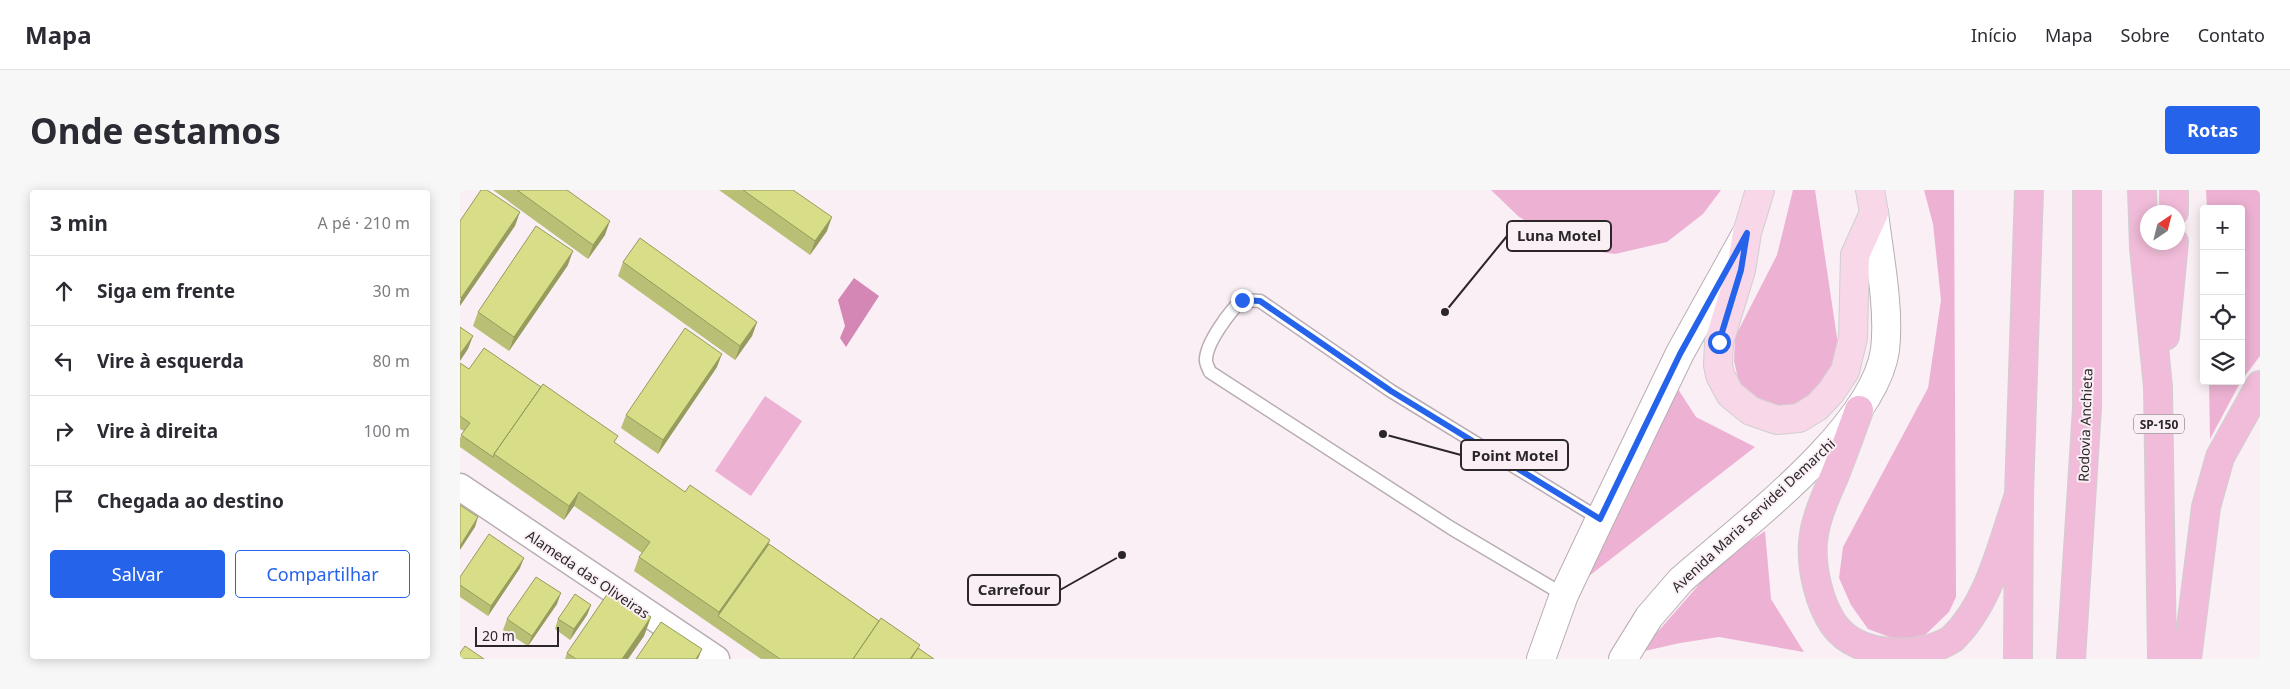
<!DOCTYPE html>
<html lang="pt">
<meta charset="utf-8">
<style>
:root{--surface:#fff;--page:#f7f7f7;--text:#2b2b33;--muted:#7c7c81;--line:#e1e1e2;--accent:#2563eb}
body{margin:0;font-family:"Noto Sans",sans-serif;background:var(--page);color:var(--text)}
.controls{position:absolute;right:15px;top:15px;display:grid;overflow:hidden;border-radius:5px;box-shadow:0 2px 12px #0003}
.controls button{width:45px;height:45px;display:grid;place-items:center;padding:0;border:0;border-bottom:1px solid var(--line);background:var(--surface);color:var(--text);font:25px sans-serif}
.compass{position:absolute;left:1680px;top:15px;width:45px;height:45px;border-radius:50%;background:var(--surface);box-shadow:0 2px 12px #0003;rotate:35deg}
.scale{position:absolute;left:15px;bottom:12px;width:84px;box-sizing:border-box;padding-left:5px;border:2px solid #2b2729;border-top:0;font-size:14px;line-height:18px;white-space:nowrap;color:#2b2729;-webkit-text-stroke:4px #faeff5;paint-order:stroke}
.stop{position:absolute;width:15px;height:15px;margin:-11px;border:4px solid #2563eb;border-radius:50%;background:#fff}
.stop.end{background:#2563eb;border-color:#fff;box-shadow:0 1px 5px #0008}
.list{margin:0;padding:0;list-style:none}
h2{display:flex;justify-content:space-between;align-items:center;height:65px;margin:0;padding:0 20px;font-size:21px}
h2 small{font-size:16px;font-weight:400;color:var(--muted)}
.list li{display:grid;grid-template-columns:32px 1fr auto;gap:15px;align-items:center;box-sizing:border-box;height:70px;padding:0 20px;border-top:1px solid var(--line)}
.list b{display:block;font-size:19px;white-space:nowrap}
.list em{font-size:16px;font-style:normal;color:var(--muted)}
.actions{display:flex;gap:10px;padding:15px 20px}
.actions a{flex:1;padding:11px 0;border:1px solid var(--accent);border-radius:5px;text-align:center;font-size:18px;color:var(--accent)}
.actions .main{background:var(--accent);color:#fff}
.icon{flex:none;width:28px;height:28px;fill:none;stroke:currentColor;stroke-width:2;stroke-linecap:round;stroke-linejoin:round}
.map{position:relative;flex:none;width:1800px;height:469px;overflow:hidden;border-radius:5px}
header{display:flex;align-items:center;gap:30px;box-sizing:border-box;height:70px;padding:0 25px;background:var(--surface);border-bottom:1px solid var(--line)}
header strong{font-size:24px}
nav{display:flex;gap:28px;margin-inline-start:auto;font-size:18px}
.intro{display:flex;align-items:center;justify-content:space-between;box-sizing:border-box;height:120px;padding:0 30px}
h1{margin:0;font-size:35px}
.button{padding:12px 22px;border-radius:5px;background:var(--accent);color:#fff;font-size:18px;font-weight:700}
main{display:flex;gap:30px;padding:0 30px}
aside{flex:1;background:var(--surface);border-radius:5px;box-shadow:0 2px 12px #0003}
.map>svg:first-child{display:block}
.green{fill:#edb2d3}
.water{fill:#d487b4}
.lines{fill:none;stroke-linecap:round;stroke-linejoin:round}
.lane-casing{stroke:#b8adb3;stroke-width:15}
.street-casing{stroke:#b8adb3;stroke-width:29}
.secondary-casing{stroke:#b8adb3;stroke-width:30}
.primary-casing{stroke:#d0cfd0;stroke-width:30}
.highway-casing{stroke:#d0cfd0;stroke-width:30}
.lane{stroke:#fff;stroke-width:12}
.street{stroke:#fff;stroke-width:26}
.secondary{stroke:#fff;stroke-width:28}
.primary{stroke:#f7d7e8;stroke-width:28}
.highway{stroke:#f1bcd9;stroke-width:28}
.wall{fill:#b9bf74}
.shaded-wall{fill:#969b5e}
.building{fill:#d7de87;stroke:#969b5e}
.route{stroke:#2563eb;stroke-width:6}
.labels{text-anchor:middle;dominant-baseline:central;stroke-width:4;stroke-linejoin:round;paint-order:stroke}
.shield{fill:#faeff5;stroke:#696366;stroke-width:1}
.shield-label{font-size:12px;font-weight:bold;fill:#2b2729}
.street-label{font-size:14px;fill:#2b2729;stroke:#faeff5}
.leader{fill:none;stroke:#2b2729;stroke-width:2}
.callout-dot{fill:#2b2729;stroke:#faeff5;stroke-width:2}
.callout{fill:#faeff5;stroke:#2b2729;stroke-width:2}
.callout-label{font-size:15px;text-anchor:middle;font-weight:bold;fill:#2b2729}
</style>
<header>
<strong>Mapa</strong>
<nav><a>Início</a><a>Mapa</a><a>Sobre</a><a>Contato</a></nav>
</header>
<div class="intro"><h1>Onde estamos</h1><a class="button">Rotas</a></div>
<main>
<aside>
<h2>3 min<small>A pé · 210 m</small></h2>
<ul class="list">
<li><svg class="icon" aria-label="ahead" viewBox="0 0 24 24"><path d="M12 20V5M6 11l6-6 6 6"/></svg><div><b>Siga em frente</b></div><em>30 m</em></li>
<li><svg class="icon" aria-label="left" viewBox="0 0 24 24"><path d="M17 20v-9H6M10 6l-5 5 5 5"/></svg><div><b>Vire à esquerda</b></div><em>80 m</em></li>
<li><svg class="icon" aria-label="right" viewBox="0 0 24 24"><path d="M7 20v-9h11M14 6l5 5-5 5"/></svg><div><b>Vire à direita</b></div><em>100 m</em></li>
<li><svg class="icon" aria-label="arrive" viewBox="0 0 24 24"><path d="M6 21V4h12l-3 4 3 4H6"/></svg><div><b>Chegada ao destino</b></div></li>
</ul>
<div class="actions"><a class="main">Salvar</a><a>Compartilhar</a></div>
</aside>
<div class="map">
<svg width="1800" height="469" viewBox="0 0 1800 469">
<rect width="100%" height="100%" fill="#faeff5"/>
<path class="green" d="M1031,0h230l-18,24 -36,28 -52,12 -49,-7 -48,-31z
M1333,0h22l23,154 -1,24 -41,43 -39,-12 -18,-16 -5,-22 1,-24 42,-82z
M1464,0h30l2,407 -7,15 -23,22 -15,6 -19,-2 -24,-9 -17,-24 -12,-27 4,-31 85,-159 13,-88 -8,-76z
M1746,0h54v166l-19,25v-172h-34z
M1749,191h32l-31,58z
M1218,199l18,28 59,30 -166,129z
M305,206l37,25 -51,75 -36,-25z
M1305,341l6,68 33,53 -85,-15 -39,6 -40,9 77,-88z"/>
<path class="water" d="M394,88l25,18 -33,51 -6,-9 5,-12 -7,-26z"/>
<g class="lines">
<defs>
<path id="lane" d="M1104,405l-113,-67 -241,-156c-1,-3 -4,-8 -4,-11 -1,-17 24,-50 36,-61l18,1 131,90 209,128"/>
<path id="street" d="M0,297l256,172"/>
<path id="secondary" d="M1081,469l23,-64 36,-76 80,-166 65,-117
M1163,469l26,-42 32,-37c59,-52 193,-151 204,-230 5,-41 -6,-95 -11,-137"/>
<path id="primary" d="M1300,0l-13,43 -6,37 -22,72 -1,23 2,10 10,19 21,17 26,9 22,-2 18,-11 14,-15 14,-21 8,-33 2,-83 19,-42 -4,-23"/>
<path id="highway" d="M1682,0l2,58 14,139 4,272
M1714,22v-22
M1705,146l9,-94
M1399,220c-8,22 -16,45 -25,67 -9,21 -19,42 -21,65 -2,27 6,61 21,83 25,34 87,34 118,14 38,-36 50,-96 67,-144
M1558,469l1,-164 10,-305
M1611,469l16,-251v-218
M1727,469l19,-152 14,-50 40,-72"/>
</defs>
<use href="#lane" class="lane-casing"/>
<use href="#street" class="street-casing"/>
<use href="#secondary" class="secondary-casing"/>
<use href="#primary" class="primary-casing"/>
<use href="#highway" class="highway-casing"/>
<use href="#lane" class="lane"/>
<use href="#street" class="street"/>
<use href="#secondary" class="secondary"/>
<use href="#primary" class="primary"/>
<use href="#highway" class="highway"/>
</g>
<path class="wall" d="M33,0h74l38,45 -17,24z
M259,0h74l34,41 -17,24z
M163,72l134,60 -5,14 -17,24 -117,-84z
M108,75l-59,86 -36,-25 5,-14z
M0,173l9,6 146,74 70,49 84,52 165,115h-173l-127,-88 5,-14 3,-4 -68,-47 -10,14 -104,-73v-9l4,-7 -4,-2z
M257,177l-59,87 -37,-26 5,-13z
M60,378l-32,48 -28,-19v-20z
M97,414l-29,42 -25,-16 4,-11z
M131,415l-4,10 -17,25 -15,-11 3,-10z
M191,427l-7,19 -16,23h-63l2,-6z"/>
<path class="shaded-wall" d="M60,22l-5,14 -55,80v-5l1,-3z
M372,27l-5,14 -17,24 5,-14z
M150,31l-5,14 -17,24 5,-14z
M113,61l-5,14 -59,86 5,-14z
M297,132l-5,14 -17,24 5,-14z
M13,146l-5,13 -8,12v-7z
M262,164l-5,13 -59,87 5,-14z
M119,302l-5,14 -10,14 5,-14z
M18,327l-3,10 -15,23v-4z
M310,350l-5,14 -47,62 1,-4z
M64,368l-4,10 -32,48 3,-10z
M101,403l-4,11 -29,42 4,-10z
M131,415l-4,10 -17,25 4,-11z
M191,427l-7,19 -16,23h-6z
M242,459l-4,10h-2z"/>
<path class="building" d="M21,0h6l33,22 -59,86 -1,-1v-76z
M57,0h50l43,31 -17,24z
M283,0h50l39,27 -17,24z
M76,36l37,25 -59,86 -36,-25z
M180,48l117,84 -17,24 -117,-84z
M0,137l13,9 -13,18z
M225,138l37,26 -59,86 -37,-25z
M24,158l57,39 -47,67 -1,3 -32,-22 9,-12 -10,-7v-53l9,6z
M83,194l75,52 -4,6 71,50 5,-7 80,55 -51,72 -80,-55 11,-15 -71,-50 -10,14 -75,-52z
M0,315l18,12 -18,29z
M29,344l35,24 -33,48 -31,-21v-8z
M309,354l110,77 -26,38h-73l-62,-43z
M76,387l25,16 -29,43 -25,-17z
M150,400l41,27 -29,42h-46l-9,-6z
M115,404l16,11 -17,24 -16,-10z
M421,428l39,27 -10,14h-57z
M201,432l41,27 -6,10h-60z
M5,456l19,13h-24v-6z
M458,458l16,11h-23z"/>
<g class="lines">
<path class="route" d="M782,110l18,1 131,90 209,128 80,-165 67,-121 -6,37 -22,72"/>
</g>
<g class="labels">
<rect class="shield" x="1674" y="224.5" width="50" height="19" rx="4"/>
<g class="shield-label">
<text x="1699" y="234">SP-150</text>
</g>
<g class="street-label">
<text transform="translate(1625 235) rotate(-88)">Rodovia Anchieta</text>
<text transform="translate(1293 325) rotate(-43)">Avenida Maria Servidei Demarchi</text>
<text transform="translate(128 384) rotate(34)">Alameda das Oliveiras</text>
</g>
</g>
<path class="leader" d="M985 122L1047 46M923 244L1001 265M662 365L600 400"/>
<g class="callout-dot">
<circle cx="985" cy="122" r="5"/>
<circle cx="923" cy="244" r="5"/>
<circle cx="662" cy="365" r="5"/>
</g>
<g class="callout">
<rect x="1047" y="31" width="104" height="30" rx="5"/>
<rect x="1001" y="250" width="107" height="30" rx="5"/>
<rect x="508" y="385" width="92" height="30" rx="5"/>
</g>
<g class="callout-label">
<text x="1099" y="51">Luna Motel</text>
<text x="1055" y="271">Point Motel</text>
<text x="554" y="405">Carrefour</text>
</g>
</svg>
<div class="controls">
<button>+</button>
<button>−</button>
<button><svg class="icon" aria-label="locate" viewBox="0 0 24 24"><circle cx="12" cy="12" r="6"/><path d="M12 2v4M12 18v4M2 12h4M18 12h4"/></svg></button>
<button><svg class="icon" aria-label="layers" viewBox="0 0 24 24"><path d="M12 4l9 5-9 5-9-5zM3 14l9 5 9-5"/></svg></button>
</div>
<svg class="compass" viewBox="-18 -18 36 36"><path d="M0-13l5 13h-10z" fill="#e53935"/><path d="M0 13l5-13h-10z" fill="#7c7c81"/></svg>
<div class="scale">20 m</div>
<div class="stop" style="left:1259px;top:152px"></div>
<div class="stop end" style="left:782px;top:110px"></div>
</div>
</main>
